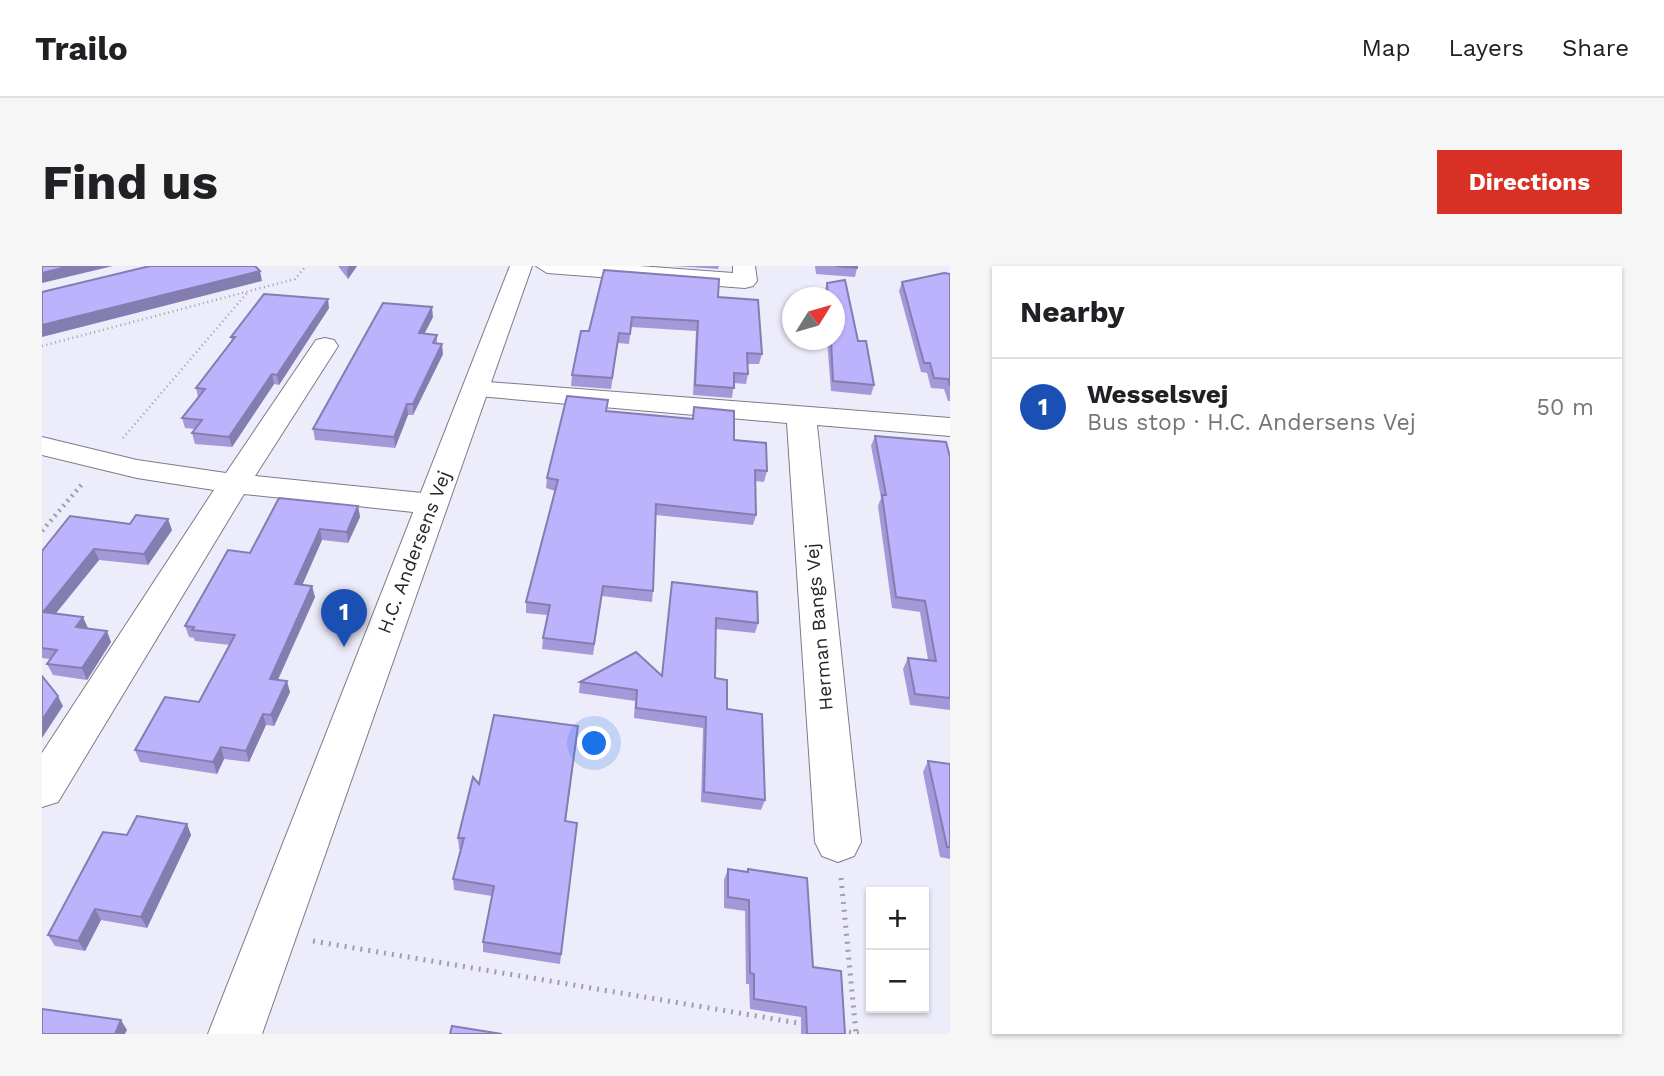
<!DOCTYPE html>
<meta charset="utf-8">
<style>
:root{--surface:#fff;--page:#f6f6f6;--text:#202124;--muted:#757577;--line:#e0e0e0;--accent:#d93025}
body{margin:0;font-family:"Work Sans",sans-serif;background:var(--page);color:var(--text)}
.controls{position:absolute;right:21px;bottom:21px;display:grid;overflow:hidden;border-radius:0px;box-shadow:0 2px 5px #0004}
.controls button{width:63px;height:63px;display:grid;place-items:center;padding:0;border:0;border-bottom:2px solid var(--line);background:var(--surface);color:var(--text);font:35px sans-serif}
.compass{position:absolute;left:740px;top:21px;width:63px;height:63px;border-radius:50%;background:var(--surface);box-shadow:0 2px 5px #0004;rotate:53deg}
.you{position:absolute;left:553px;top:478px;width:24px;height:24px;margin:-18px;border:5px solid #fff;border-radius:50%;background:#1a73e8;box-shadow:0 0 0 10px #1a73e833}
.badge{display:grid;place-items:center;width:46px;height:46px;border-radius:50%;background:var(--accent);color:#fff;font-size:23px;font-weight:700}
.pin{position:absolute;translate:-50% -58px;filter:drop-shadow(0 2px 4px #0008)}
.pin::after{content:'';position:absolute;top:37px;width:24px;height:21px;background:inherit;clip-path:polygon(0 0,100% 0,50% 100%)}
.list{margin:0;padding:0;list-style:none}
h2{display:flex;justify-content:space-between;align-items:center;height:91px;margin:0;padding:0 28px;font-size:30px}
h2 small{font-size:23px;font-weight:400;color:var(--muted)}
.list li{display:grid;grid-template-columns:46px 1fr auto;gap:21px;align-items:center;box-sizing:border-box;height:98px;padding:0 28px;border-top:2px solid var(--line)}
.list b{display:block;font-size:26px;white-space:nowrap}
.list p{margin:0;font-size:23px;white-space:nowrap;color:var(--muted)}
.list em{font-size:23px;font-style:normal;color:var(--muted)}
.map{position:relative;flex:none;width:908px;height:768px;overflow:hidden;border-radius:0px}
header{display:flex;align-items:center;gap:42px;box-sizing:border-box;height:98px;padding:0 35px;background:var(--surface);border-bottom:2px solid var(--line)}
header strong{font-size:33px}
nav{display:flex;gap:38px;margin-inline-start:auto;font-size:24px}
.intro{display:flex;align-items:center;justify-content:space-between;box-sizing:border-box;height:168px;padding:0 42px}
h1{margin:0;font-size:49px}
.button{padding:18px 32px;border-radius:0px;background:var(--accent);color:#fff;font-size:24px;font-weight:700}
main{display:flex;gap:42px;padding:0 42px}
aside{flex:1;background:var(--surface);border-radius:0px;box-shadow:0 2px 5px #0004}
.map>svg:first-child{display:block}
.lines{fill:none;stroke-linecap:round;stroke-linejoin:round}
.minor-casing{stroke:#7c7b88;stroke-width:2}
.tertiary-casing{stroke:#7c7b88;stroke-width:2}
.path-far2{stroke:#9f9ea9;stroke-width:2.5;stroke-dasharray:1 3.5;stroke-linecap:butt}
.path-far1{stroke:#9f9ea9;stroke-width:4.5;stroke-dasharray:2 4.5;stroke-linecap:butt}
.path{stroke:#9f9ea9;stroke-width:5;stroke-dasharray:2 6;stroke-linecap:butt}
.minor{fill:#fff;fill-rule:evenodd}
.tertiary{fill:#fff;fill-rule:evenodd}
.wall{fill:#a399d9}
.shaded-wall{fill:#847db0}
.building{fill:#bdb2fc;stroke:#847db0;stroke-width:2}
.labels{text-anchor:middle;dominant-baseline:central;stroke-width:6;stroke-linejoin:round;paint-order:stroke}
.street-label{font-size:19px;fill:#25252a;stroke:#fff}
</style>
<header>
<strong>Trailo</strong>
<nav><a>Map</a><a>Layers</a><a>Share</a></nav>
</header>
<div class="intro"><h1>Find us</h1><a class="button">Directions</a></div>
<main>
<div class="map">
<svg width="908" height="768" viewBox="0 0 908 768">
<rect width="100%" height="100%" fill="#edecfb"/>
<g class="lines">
<defs>
<path id="minor" d="M494,0h103l94,7v-7h22l2,15 -4,5 -8,2 -198,-15z
M283,72l9,2 4,6 -83,130 177,18 12,3 4,7 -4,7 -12,3 -188,-20 -186,308 -16,5v-54l172,-263 -77,-12 -95,-23v-18l95,23 89,13 90,-133z
M434,115l474,37v18l-133,-11 44,417 -7,14 -16,6 -16,-6 -7,-14 -28,-419 -321,-28 -4,-6 4,-6z"/>
<path id="tertiary" d="M468,0h22l-270,768h-54z"/>
</defs>
<use href="#minor" class="minor-casing"/>
<use href="#tertiary" class="tertiary-casing"/>
<path class="path-far2" d="M0,80l253,-67 11,-13
M81,172l124,-145"/>
<path class="path-far1" d="M0,265l41,-48"/>
<path class="path" d="M799,612l15,155
M271,675l491,83
M799,765l20,3"/>
<use href="#minor" class="minor"/>
<use href="#tertiary" class="tertiary"/>
</g>
<path class="wall" d="M296,0h19l-9,13z
M632,0h45l-1,3z
M773,0h42v2l-2,9 -39,-3z
M562,4l114,27 44,57 -3,10h-11v10l-2,10 -12,-1 -2,15 -39,-3 3,-64 -65,-4 -2,17 -11,-1 -7,46 -40,-3 1,-11 17,-44z
M908,8v127h-2l-4,-12 -13,-1 -4,-15 -6,-1 -22,-81 3,-9z
M785,17l31,58 16,44 -3,10 -40,-4 -4,-51h8v-42h-10l-1,-6z
M287,42l-50,77 -5,-1 -42,63 -37,-3 -3,-11 3,-4 -10,-1 -3,-10 16,-21 -2,-9 36,-47 -1,-4z
M391,51l-9,17 13,1v8l6,11 -30,61h-5l-13,33 -80,-8 -2,-11z
M652,141l40,33 33,31 -3,11 -9,-1 1,34 -3,10 -97,-10 -3,76 -1,11 -50,-6 -9,59 -51,-6 1,-11 4,-23 -21,-2v-11l29,-111 -9,-3 1,-10 60,-67 85,8z
M833,170l75,21v253l-40,-5 -7,-36 5,-11 20,2 -8,-48 -28,-4 -14,-102 3,-8 -10,-52z
M316,240l2,11 -12,26 -26,-3 -20,44 13,13 -37,83 12,12 -16,34 -8,-1 -17,37 -25,-3 -7,15 -77,-12 -5,-12 64,-48 31,-57 -35,-4 -1,-3 -5,-1 -4,-11 65,-73z
M130,264l-24,35 -49,-5 -43,53 32,15 23,14 -24,38 -34,-5 -6,-11 3,-5 -8,-1v-107z
M630,316l86,41 -3,10 -39,-4 -1,49 50,122 -4,10 -60,-8 2,-74 -69,-10 1,-17 -56,-8 1,-11 82,-7z
M535,472l-11,83 11,2 -17,141 -77,-12v-10l9,-46 -38,-6 -1,-11 8,-30h-2l-1,-11 21,-54z
M886,495l22,3v95l-10,-2 -17,-85z
M145,558l4,11 -44,93 -46,-8 -16,31 -30,-5 -7,-11 79,-100z
M686,603l19,3 1,-3 65,98 32,67h-44v-17l-51,-8 -1,-25h-3l-1,-73 -21,-3v-28z"/>
<path class="shaded-wall" d="M28,0h43l-71,17v-10z
M307,0h8l-9,13 -1,-9z
M218,5l2,10 -220,56v-12z
M286,33l1,9 -50,77 -2,-10z
M390,41l1,10 -14,27v-11z
M400,78l1,10 -30,61v-11z
M230,108l2,10 -42,63 -3,-10z
M365,138l1,11 -13,33 -1,-11z
M316,240l2,11 -12,26 -1,-11z
M126,253l4,11 -24,35 -4,-11z
M278,263l2,11 -24,55 -3,-11z
M52,283l5,11 -51,63 -5,-11z
M270,320l3,11 -42,93 -3,-11z
M41,351l5,11 -12,-1z
M65,365l4,11 -24,38 -5,-12z
M245,415l3,11 -16,34 -3,-11z
M16,430l5,10 -21,32v-18z
M221,448l3,11 -17,37 -3,-11z
M179,481l3,12 -7,15 -4,-12z
M145,558l4,11 -44,93 -6,-11z
M53,643l6,11 -16,31 -7,-10z
M79,754l6,10 -2,4h-10z"/>
<path class="building" d="M0,0h28l-28,7z
M108,0h105l5,5 -218,54v-33z
M794,0h21v2z
M562,4l115,9 -1,18 40,3 4,54 -15,-1 1,21 -14,-1v15l-39,-3 3,-64 -66,-4 -2,17 -11,-1 -7,45 -40,-3 9,-44h8z
M902,7l6,1v112l-2,-7 -14,-1 -4,-15h-6l-22,-81z
M803,14l13,61h8l8,44 -41,-4 -2,-41h4v-42h-7l-1,-15z
M222,28l64,5 -51,76 -5,-1 -43,63 -37,-4 10,-13 -20,-2 23,-29 -9,-1 39,-51h-4z
M341,37l49,4 -13,26 18,2 -4,8 9,1 -29,60h-6l-13,33 -81,-8z
M525,130l41,4 -2,11 87,8 1,-12 40,4v29l32,3 1,28 -12,-1 1,45 -100,-11 -3,87 -50,-5 -9,58 -51,-6 7,-33 -24,-3 32,-122 -11,-2z
M833,170l71,6 4,15v241l-35,-4 -7,-36 28,3 -11,-60 -29,-4 -14,-102h4z
M237,232l79,8 -11,26 -27,-3 -25,55 17,2 -42,93 17,2 -16,34 -8,-1 -17,37 -25,-4 -8,15 -78,-12 30,-53 34,5 36,-67 -43,-5 2,-3 -9,-1 43,-76 22,3z
M94,249l32,4 -24,35 -50,-5 -51,63 40,5 -7,10 31,4 -25,37 -35,-4 10,-14 -15,-2v-97l28,-35 60,8z
M630,316l85,10 1,31 -42,-5 -1,60 12,2v29l35,5 3,86 -61,-8 2,-75 -70,-9 1,-18 -57,-8 56,-30 26,24z
M0,410l16,20 -16,24z
M452,449l84,11 -13,95 12,2 -16,131 -78,-12 11,-56 -41,-7 11,-41h-6l15,-61 6,7z
M886,495l22,3v83h-3z
M95,550l50,8 -46,93 -46,-8 -17,32 -30,-6 55,-103 24,3z
M686,603l20,3v-3l59,9 6,89 28,4 4,63h-38l-1,-27 -52,-8v-25l-4,-1 -1,-73 -21,-3z
M0,743l79,11 -6,14h-73z
M410,760l50,8h-52z"/>
<g class="labels">
<g class="street-label">
<text transform="translate(372 286) rotate(-69)">H.C. Andersens Vej</text>
<text transform="translate(777 361) rotate(-95)">Herman Bangs Vej</text>
</g>
</g>
</svg>
<div class="controls">
<button>+</button>
<button>−</button>
</div>
<svg class="compass" viewBox="-18 -18 36 36"><path d="M0-13l5 13h-10z" fill="#e53935"/><path d="M0 13l5-13h-10z" fill="#757577"/></svg>
<div class="you"></div>
<div class="pin badge" style="left:302px;top:381px;background:#1a4fb4">1</div>
</div>
<aside>
<h2>Nearby<small></small></h2>
<ul class="list">
<li><span class="badge" style="background:#1a4fb4">1</span><div><b>Wesselsvej</b><p>Bus stop · H.C. Andersens Vej</p></div><em>50 m</em></li>
</ul>
</aside>
</main>
